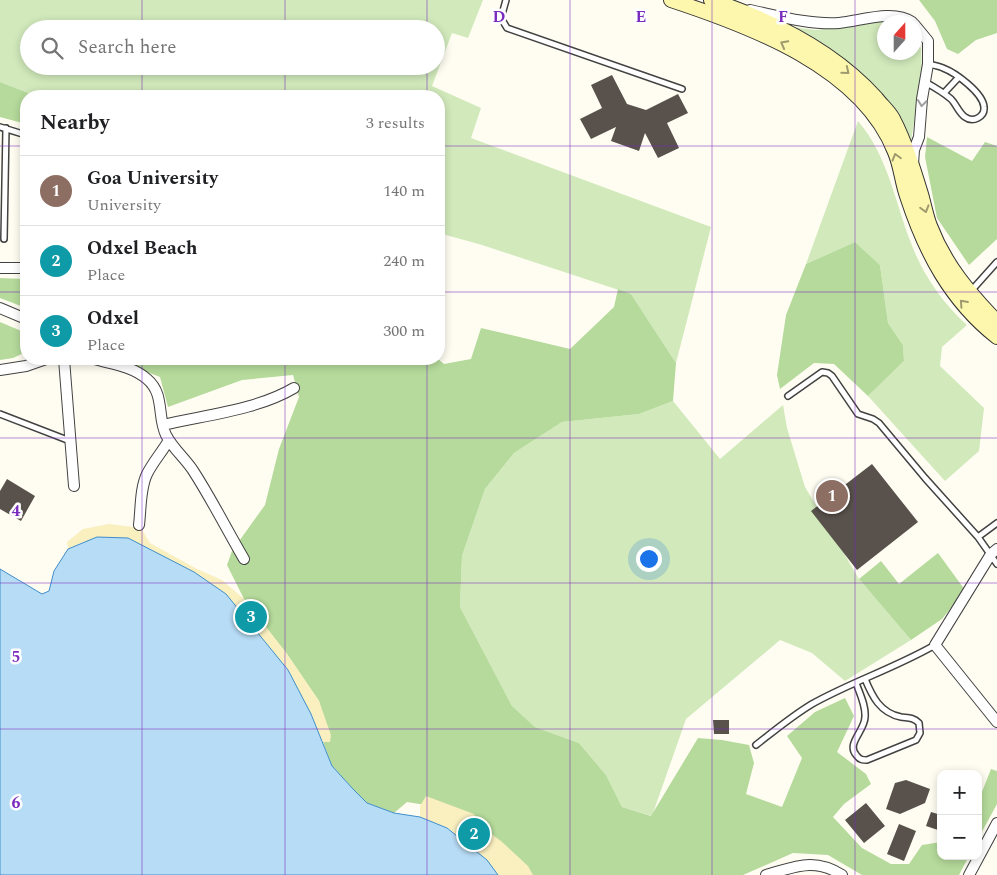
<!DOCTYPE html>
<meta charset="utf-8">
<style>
:root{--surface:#fff;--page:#f6f6f6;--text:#202124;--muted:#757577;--line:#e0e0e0;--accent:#111827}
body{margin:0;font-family:Spectral,serif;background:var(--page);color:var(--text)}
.controls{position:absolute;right:15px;bottom:15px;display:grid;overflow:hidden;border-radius:10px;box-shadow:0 2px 8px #0003}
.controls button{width:45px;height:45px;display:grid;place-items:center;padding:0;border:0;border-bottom:1px solid var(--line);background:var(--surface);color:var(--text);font:25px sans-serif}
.compass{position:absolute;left:877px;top:15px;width:45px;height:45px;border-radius:50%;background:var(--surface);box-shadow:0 2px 8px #0003;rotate:21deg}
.you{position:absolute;left:648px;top:558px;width:18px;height:18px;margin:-12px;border:4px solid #fff;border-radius:50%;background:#1a73e8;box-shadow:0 0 0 8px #1a73e833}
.badge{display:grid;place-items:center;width:32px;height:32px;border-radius:50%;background:var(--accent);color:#fff;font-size:16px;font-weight:700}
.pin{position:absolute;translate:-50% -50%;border:2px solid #fff;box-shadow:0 1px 5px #0006}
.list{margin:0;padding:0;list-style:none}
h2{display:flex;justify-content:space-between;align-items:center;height:65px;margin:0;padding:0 20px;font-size:21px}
h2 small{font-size:16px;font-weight:400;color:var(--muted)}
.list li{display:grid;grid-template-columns:32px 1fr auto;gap:15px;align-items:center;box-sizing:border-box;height:70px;padding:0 20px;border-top:1px solid var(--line)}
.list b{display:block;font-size:19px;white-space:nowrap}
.list p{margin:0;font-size:16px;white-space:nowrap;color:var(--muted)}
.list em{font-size:16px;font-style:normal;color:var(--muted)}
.icon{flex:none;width:28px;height:28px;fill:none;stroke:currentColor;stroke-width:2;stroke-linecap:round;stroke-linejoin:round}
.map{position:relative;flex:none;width:997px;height:875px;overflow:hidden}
.search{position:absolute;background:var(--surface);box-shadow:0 2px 8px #0003;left:20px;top:20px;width:425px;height:55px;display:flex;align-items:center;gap:12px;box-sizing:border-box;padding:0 18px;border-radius:28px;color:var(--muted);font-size:19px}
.panel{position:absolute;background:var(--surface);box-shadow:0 2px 8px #0003;left:20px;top:90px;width:425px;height:275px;border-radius:20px}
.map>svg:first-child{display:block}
.green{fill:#d1e9bb;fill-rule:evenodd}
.forest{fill:#b5da9b}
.sand{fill:#f9efbf}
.water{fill:#b7dcf5;stroke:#3f8ecb}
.building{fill:#58514c}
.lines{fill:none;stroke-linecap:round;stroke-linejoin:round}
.service-casing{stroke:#424242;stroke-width:8}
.minor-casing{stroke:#424242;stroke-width:12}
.secondary-casing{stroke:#313131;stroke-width:16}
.service{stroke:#fff;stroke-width:5}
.minor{stroke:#fff;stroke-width:10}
.secondary{stroke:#fdf7ae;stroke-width:14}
.oneway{stroke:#9e9a6e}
.oneway2{stroke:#9f9f9f}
.grid{fill:none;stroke:#7b2cbf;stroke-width:1;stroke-opacity:0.55}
.grid-label{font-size:16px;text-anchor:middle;font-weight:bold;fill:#7b2cbf;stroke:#fff;stroke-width:5;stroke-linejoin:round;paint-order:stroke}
</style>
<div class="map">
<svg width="997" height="875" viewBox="0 0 997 875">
<rect width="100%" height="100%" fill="#fffdf2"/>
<path class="green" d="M0,0h483l-15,38 -16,-5 -20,53 49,22 -10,30 240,89 -35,136 -45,-69 -149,-49 -43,-12v-137h-403l-36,-14zM29,29h407v37h-407z
M880,21l6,1h-2v30h30l1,-17 6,14 1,21 -12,78 -118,-121 24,3z
M858,121c30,35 37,81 53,122 11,30 32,61 56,82l-25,22 -2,19 44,42 -5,43 -34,30 -77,-85 36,-35 -1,-16 -15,-22 -8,-58 -25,-23 -49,22z
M673,401l47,58 63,-54 4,23 18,59 54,92 52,61 -66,41 -33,-28 -32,-13 -94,79 -34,97 -30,-9 -16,-32 -27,-32 -44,-16 -23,-21 -52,-99 2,-51 23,-67 29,-36 48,-31 77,-8z"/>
<path class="forest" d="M919,0h78v33l-21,7 -18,14 -11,-5 -12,-28z
M0,82l36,14h-10v28l-26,-7z
M927,137l45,24 13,-19 12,4v93l-28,26 -32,-47 -12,-61z
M855,242l25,23 8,58 15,22 1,16 -36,35 -34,-32 -20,-1 -34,26 -3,-14 9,-60 20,-51z
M0,278l26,1v29l-26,-10z
M618,289l13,5 45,69 -3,38 -34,13 -77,8 -48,31 -29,36 -23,67 -2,51 52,99 23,21 44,16 27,32 16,32 29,9 47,-78 24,2 27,5 5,18 -8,31 36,13 20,-49 -15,-22 28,-24 30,-14 9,18 -17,36 29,22 5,10 -27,20 -11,13 29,31 29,16h18l13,-19 19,-3v14h28l-10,19h-97l-34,-20 -35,-2 -50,22h-223l-88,-69 -25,-4 -13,11 -27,-10 -14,-14 -21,-23 -9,-24h7l-11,-41 -32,-47 -43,-55 -17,-34 5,-14 33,-46 14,-56 20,-52 -6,-22 -51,5 -74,27 -8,-30 -46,-18h324l6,5 27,-5 10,-31 89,21 44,-42z
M0,322l26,11v19l-13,6 -13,2z
M938,553l27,37 -23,29 -31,21 -52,-61 22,-18 18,23z
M991,769l6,2v33l-19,35v-37z"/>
<path class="sand" d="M109,524l32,4 9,15 47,26 25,11 22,19 43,55 32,47 12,34 -1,7h-7l-35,-72 -62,-76 -32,-22 -66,-34 -45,4 -15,7 -1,-7 16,-13z
M426,796l48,18 9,14 18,13 27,25 5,9h-35l-12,-15 -38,-32 -28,-11v-11z"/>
<path class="water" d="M97,537l31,1 66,34 32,22 62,76 23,44 21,52 21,23 14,14 27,10 26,4 27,11 40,32 11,15h-498v-306l42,25 7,-3 5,-20 14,-22z"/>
<path class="building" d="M612,75l15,29 19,6 32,-16 10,19 -21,10 12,25 -21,10 -13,-25 -6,18 -28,-10 5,-14 -25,12 -11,-20 22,-11 -11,-23z
M872,464l46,58 -61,48 -46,-59z
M7,479l28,17 -14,25 -21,-12v-18z
M713,720h16v14h-15z
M906,780l24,9 -5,14 -25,11 -14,-5 9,-26z
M866,803l19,23 -21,17 -19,-23z
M931,812l10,3v16l-15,-5z
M899,824l17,7 -12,30 -17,-7z"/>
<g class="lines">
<defs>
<path id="service" d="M506,0l-5,18 6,10 175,61
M925,82c9,5 18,10 26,17 5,5 8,14 14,18 8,6 20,0 19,-10 -1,-14 -28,-34 -41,-39 -4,-2 -10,-3 -15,-4
M944,93l15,-16
M0,127l26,8
M4,239l2,-111
M971,291l26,-29
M788,396l34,-24 6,1 4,3 26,38 15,5 6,4 46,55 53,59
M0,414l70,27
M997,523l-19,14 19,27
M856,683c4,11 10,23 9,34 0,14 -20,27 -8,39 3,4 6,4 10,4l49,-20 4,-7 -1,-10c-6,-6 -11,-5 -18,-6 -21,-4 -29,-21 -36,-38
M756,745c18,-14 36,-29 56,-41 39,-22 83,-36 123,-59"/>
<path id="minor" d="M750,10c28,6 61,15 89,13 22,-2 54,-14 73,-1
M913,164l1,-14 5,-13 3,-38 6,-35v-23l-14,-17
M0,268h26
M0,308l26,11
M64,359l10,127
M94,359c18,5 38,7 53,20 18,15 10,38 19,56 7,14 20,24 28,37 18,28 33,58 50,87
M0,370l26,-4 20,-7
M163,425c42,-10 94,-15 131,-37
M139,525c2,-16 1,-37 8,-51 6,-12 15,-22 22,-34
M997,549l-6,5 -56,91 62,77
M766,875c29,-8 48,-18 76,0
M969,875l28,-52"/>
<path id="secondary" d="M671,0c79,26 191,67 224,152 6,14 7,30 12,44 18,55 43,104 90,141
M711,0c60,20 122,50 165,98 5,7 13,13 17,21 12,23 20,49 28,75 3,10 5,22 9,32 15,39 39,67 67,96"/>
</defs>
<use href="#service" class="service-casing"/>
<use href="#minor" class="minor-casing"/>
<use href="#secondary" class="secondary-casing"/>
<use href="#service" class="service"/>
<use href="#minor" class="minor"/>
<use href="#secondary" class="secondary"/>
</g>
<defs><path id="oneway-chevron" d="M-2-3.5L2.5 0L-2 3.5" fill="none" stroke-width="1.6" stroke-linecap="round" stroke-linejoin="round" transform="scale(1.25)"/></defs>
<g class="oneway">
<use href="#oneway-chevron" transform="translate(784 44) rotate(-152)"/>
<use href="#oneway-chevron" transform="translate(846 71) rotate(39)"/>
<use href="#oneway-chevron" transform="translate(896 157) rotate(-106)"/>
<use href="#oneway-chevron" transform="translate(925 209) rotate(74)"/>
<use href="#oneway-chevron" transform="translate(963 303) rotate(-132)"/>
</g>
<use class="oneway2" href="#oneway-chevron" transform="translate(922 103) rotate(96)"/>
<path class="grid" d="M142,0v29M285,0v29M427,0v29M570,0v875M712,0v875M855,0v875M142,66v30M285,66v30M427,66v30M0,146h26M439,146h558M0,292h26M439,292h558M142,359v516M285,359v516M427,359v516M0,438h997M0,583h997M0,729h997"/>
<g class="grid-label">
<text x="499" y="22">D</text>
<text x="641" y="22">E</text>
<text x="783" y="22">F</text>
<text x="16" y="516">4</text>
<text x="16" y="662">5</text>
<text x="16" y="808">6</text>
</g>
</svg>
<div class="controls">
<button>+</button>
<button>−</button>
</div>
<svg class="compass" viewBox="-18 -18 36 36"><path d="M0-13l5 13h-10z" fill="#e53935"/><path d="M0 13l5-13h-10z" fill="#757577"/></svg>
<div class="you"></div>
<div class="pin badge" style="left:832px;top:496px;background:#8d6e63">1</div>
<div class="pin badge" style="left:474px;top:834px;background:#0f9aa8">2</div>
<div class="pin badge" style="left:251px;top:617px;background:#0f9aa8">3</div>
<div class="search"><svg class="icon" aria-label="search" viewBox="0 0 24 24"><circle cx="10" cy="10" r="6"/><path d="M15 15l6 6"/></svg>Search here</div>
<section class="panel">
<h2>Nearby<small>3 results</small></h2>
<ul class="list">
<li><span class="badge" style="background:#8d6e63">1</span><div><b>Goa University</b><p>University</p></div><em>140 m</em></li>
<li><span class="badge" style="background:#0f9aa8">2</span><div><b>Odxel Beach</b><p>Place</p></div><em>240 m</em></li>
<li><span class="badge" style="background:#0f9aa8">3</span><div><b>Odxel</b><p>Place</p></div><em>300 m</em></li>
</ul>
</section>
</div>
